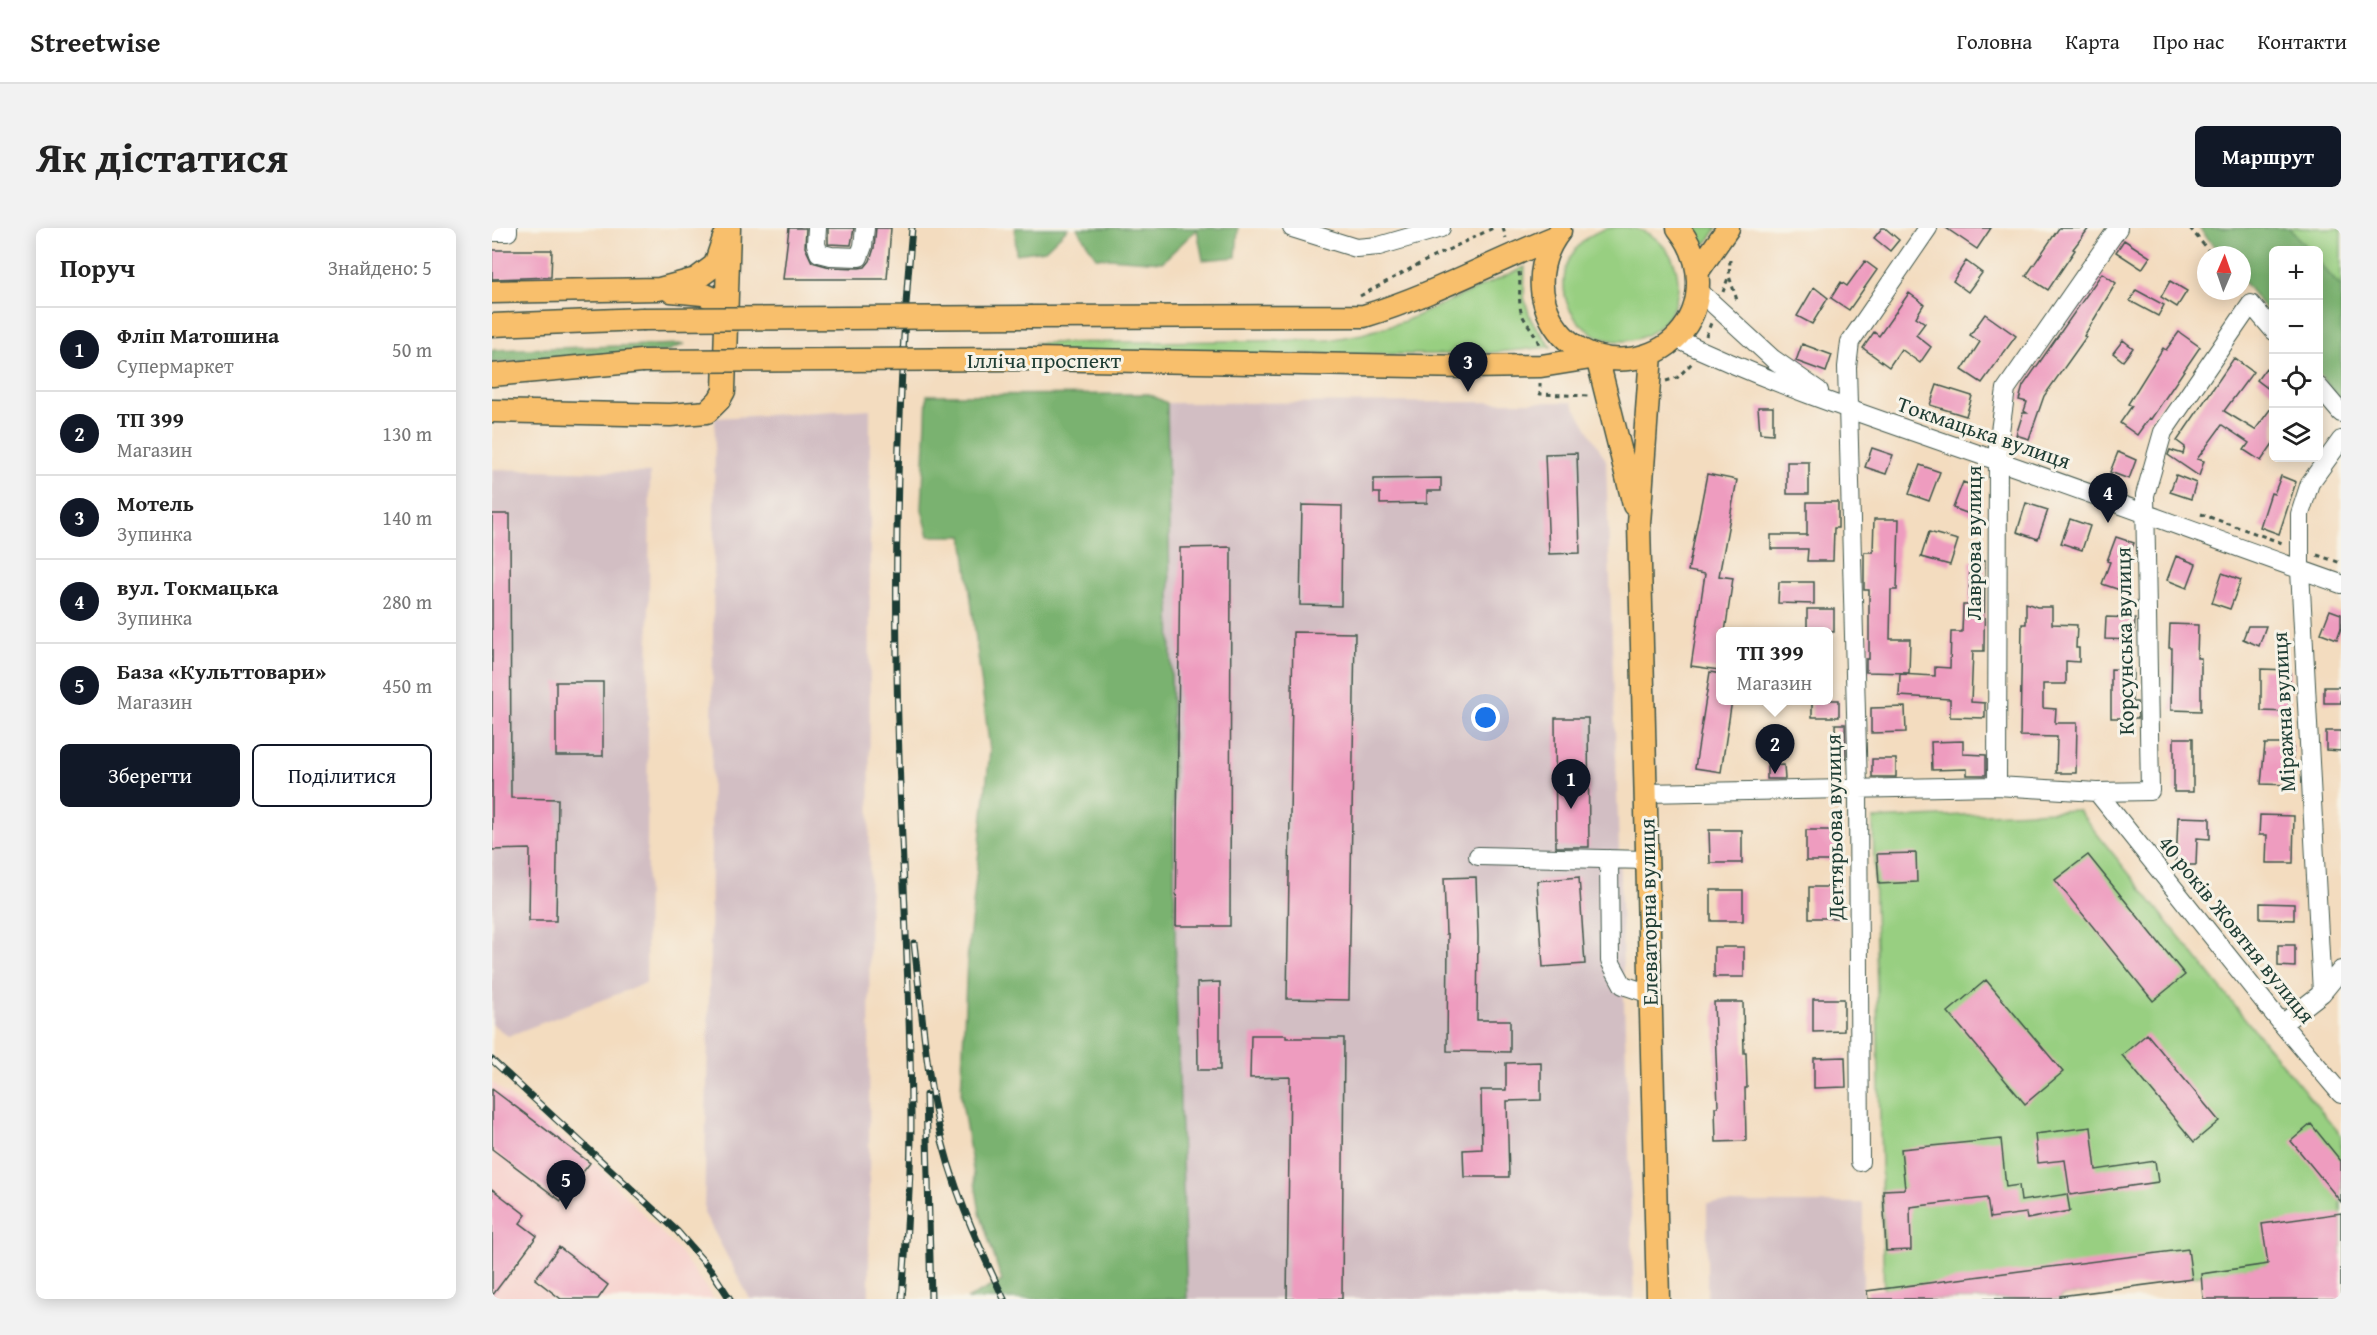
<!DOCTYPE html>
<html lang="uk">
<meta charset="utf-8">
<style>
:root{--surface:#fff;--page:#f2f2f2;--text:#222;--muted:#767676;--line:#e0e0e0;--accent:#111827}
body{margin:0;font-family:"Gentium Book Plus",serif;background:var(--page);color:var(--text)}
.controls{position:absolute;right:18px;top:18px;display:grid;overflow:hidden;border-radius:9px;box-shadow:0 3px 15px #0003}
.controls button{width:54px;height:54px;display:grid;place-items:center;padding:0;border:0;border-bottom:2px solid var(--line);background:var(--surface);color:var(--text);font:30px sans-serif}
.compass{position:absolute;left:1705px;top:18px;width:54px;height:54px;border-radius:50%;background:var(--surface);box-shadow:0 3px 15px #0003;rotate:2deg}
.you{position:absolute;left:994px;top:490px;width:21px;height:21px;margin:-15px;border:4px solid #fff;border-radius:50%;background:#1a73e8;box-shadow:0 0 0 9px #1a73e833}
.badge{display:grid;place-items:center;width:39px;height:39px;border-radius:50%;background:var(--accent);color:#fff;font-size:20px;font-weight:700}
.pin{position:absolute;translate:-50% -50px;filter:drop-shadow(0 2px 3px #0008)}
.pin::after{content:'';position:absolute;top:32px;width:21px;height:18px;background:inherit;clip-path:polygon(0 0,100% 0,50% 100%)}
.popup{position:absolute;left:1224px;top:399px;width:117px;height:78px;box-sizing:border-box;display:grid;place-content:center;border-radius:9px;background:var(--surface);filter:drop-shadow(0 2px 4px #0005);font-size:20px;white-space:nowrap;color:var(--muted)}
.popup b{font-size:22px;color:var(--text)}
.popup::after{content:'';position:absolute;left:50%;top:100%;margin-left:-12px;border:12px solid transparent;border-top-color:var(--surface)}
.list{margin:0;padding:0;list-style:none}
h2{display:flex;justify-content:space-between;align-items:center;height:78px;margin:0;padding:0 24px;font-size:26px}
h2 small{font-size:20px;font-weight:400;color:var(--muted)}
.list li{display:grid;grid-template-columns:39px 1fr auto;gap:18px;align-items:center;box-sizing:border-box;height:84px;padding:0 24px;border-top:2px solid var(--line)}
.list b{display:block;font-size:22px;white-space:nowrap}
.list p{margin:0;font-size:20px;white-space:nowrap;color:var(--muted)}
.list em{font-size:20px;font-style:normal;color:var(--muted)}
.actions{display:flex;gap:12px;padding:18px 24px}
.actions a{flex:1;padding:14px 0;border:2px solid var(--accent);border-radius:9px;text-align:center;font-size:21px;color:var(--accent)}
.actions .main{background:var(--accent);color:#fff}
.icon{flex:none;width:33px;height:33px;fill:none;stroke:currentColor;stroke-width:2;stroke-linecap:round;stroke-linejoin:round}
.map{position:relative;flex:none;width:1849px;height:1071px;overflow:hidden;border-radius:9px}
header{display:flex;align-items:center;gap:36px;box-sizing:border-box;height:84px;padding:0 30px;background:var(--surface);border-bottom:2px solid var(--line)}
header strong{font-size:28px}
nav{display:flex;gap:33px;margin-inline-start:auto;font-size:21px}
.intro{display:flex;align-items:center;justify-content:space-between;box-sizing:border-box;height:144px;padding:0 36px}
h1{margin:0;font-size:42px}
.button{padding:15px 27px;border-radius:9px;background:var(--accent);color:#fff;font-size:21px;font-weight:700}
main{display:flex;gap:36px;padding:0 36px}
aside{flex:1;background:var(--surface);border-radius:9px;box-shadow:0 3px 15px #0003}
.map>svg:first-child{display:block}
.built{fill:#f7d0cc}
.industrial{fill:#d2bec3}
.green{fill:#98cf81;stroke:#5c865a;stroke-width:1.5}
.forest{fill:#7ab26f;stroke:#4c7852;stroke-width:1.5}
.building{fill:#ee9cbf}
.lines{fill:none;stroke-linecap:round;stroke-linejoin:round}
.minor-casing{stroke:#3f5549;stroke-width:20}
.major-casing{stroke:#3f5549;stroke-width:25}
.path{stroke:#3f5549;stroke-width:3;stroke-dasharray:4.5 4.5;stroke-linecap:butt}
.minor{stroke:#fff;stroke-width:18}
.major{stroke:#f8bf6c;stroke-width:22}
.rail-casing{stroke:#1f3d34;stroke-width:7}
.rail{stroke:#f7f3e8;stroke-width:4.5;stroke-dasharray:14;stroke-linecap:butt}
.major-bridge-casing{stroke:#3f5549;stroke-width:25;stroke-linecap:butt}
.major-bridge{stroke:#f8bf6c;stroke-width:22}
.labels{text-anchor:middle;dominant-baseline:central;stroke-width:6;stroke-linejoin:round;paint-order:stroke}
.street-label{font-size:22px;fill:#1f3d34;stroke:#f7f3e8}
</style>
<header>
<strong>Streetwise</strong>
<nav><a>Головна</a><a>Карта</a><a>Про нас</a><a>Контакти</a></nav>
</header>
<div class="intro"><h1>Як дістатися</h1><a class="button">Маршрут</a></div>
<main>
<aside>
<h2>Поруч<small>Знайдено: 5</small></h2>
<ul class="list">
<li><span class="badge">1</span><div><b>Фліп Матошина</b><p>Супермаркет</p></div><em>50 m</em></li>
<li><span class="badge">2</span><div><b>ТП 399</b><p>Магазин</p></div><em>130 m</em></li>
<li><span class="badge">3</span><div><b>Мотель</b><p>Зупинка</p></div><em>140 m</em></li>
<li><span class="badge">4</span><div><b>вул. Токмацька</b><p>Зупинка</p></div><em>280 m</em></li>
<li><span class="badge">5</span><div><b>База «Культтовари»</b><p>Магазин</p></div><em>450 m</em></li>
</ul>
<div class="actions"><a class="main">Зберегти</a><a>Поділитися</a></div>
</aside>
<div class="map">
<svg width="1849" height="1071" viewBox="0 0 1849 1071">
<rect width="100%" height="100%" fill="#f7f3e8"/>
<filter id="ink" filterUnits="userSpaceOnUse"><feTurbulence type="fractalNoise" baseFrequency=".0167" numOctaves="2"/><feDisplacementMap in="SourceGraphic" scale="12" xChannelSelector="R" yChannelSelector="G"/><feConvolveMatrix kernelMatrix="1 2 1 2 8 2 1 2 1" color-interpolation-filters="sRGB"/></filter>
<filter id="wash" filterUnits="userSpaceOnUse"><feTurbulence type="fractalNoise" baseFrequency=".008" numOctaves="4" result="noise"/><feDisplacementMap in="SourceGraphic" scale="24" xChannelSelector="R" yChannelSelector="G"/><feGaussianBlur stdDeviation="1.35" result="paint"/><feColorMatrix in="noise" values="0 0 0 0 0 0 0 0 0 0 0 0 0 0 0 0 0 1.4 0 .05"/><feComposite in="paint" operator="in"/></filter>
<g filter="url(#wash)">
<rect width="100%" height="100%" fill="#f3dcbf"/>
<path class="built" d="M0,854l107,86 81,84 34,47h-222z"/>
<path class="industrial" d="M1080,174l34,58 28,839h-447l-11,-306 -9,-590z
M378,181l-1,890h-119l-46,-86 6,-265 5,-530z
M0,241l158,4 -4,510 -138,53 -16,-12z
M1215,975h156v96h-156z"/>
<path class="green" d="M1072 56a57 57 0 1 1 114 0a57 57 0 1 1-114 0Z
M1202,0h23l-10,15 -6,-1z
M1746,0h103v121l-22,-27 -1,-72h-44z
M1033,39l-1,30 7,23 20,27 -75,7 -333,1 -89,-3 -20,-9 295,-3 33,-6 43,-13z
M1586,582l177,221 86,104v119l-281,42v3h-176l-11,-480z"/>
<path class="forest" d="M523,0h53l-23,22 -29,4z
M585,0h161l-2,29 -33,3 -6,-31 -35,33 -66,-5z
M1707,0h90l20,22h-35l-1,69 -31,-39v-25h-21z
M1826,34l23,25v114l-22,-27z
M193,116l-20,8 -104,5 -69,6v-13z
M657,166l18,9 9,590 11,306h-220l35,-18 -22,-68 -19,-117 6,-137 23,-208 -27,-215h-34l-7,-26 5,-115z"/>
<g id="blocks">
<path class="building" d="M297,0h17l-1,19 7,15 18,5 29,1 6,-1 5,-6 4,-13 2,-20h15l-4,51h-104z
M336,0h26l-3,17 -23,-1z
M1390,0h3l14,12 -9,11 -16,-13z
M1454,0h45l-14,21z
M1567,0h30l-16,21 2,1 -27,40 -22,-14z
M1632,12l26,17 -8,12 -26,-17z
M0,22h60l-1,27 -59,2z
M1373,33l12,9 -28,40 -18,-12 10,-16 6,4z
M1474,33l16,12 -14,19 -15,-11z
M1610,45l14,10 -32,53 2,1 -42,59 -15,43 -13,-4 7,-22h4l-3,-2 3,-9 -8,-2 4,-14z
M1678,53l17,10 -10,16 -16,-10z
M1322,59l14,11 -16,26 -15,-8z
M1644,62l28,15 -6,11 -28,-15z
M1417,65l15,11 -8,13 9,6 -9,12 15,12 -11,16 -19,-14 -12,18 -26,-19 11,-16 5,4z
M1493,86l31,22 -34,47 -20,-13 18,-28 -10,-7z
M1687,104l21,15 -49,72 -2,-1 -12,17 -17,-12 12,-17 -4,-2 35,-56 3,2z
M1631,112l10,8 -10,13 -10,-8z
M1310,116l30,11 -6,17 -30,-11z
M1742,130l19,14 -29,39 31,19 19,-26v38l-13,19 -17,-11 5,-7 -27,-18 -25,34 7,2 -5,15 -31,-21 2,-5 13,4 2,-7 -8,-6z
M1774,140l8,6v19l-17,-13z
M1445,157l35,11 -6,20 -36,-11z
M1266,179h15v27l-13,-1z
M1380,220l21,7 -7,19 -21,-7z
M1626,224l18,8 -7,19 -19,-7z
M1085,225l3,100 -31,1 -4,-100z
M1295,234h22v32h-22z
M1428,237l20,7 -11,29 -20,-7z
M1215,246l30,6 -18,96 14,2 -8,54h-4l-2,38 -28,-4 14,-92 -17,-3z
M1684,247l20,8 -5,16 -21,-7z
M1789,248l15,6 -17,52 -19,-7 11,-34 3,1z
M949,250v13h-14v12l-47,1v-11h-6v-14z
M1471,254l18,7 -9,26 -19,-7z
M1315,274h31v26h-4l-1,33h-26l1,-12h-37v-14h36z
M1534,275l22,7 -10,29 -21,-7z
M810,277l40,1 -1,100 -41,-1z
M0,286h18l1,284 47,1 -2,122h-27l1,-72 -38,1z
M1382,291h25l-2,71h-6l-1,49h20l-1,34 -43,-1v-13h3v-69h-5v-38h9z
M1578,291l20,7 -8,24 -21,-7z
M1437,304l29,8 -8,25 -29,-8z
M1624,309l18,6 -12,31 6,2 -5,15 -21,-7 8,-22 -3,-1z
M739,319l-1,379h-54l4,-378z
M1684,328l20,8 -9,24 -20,-8z
M1478,333h15l-1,90h-11l-2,51 14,1v15l-35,-1v-18l-51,-3 1,-22 35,2v-9l15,1 1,-36h11l1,-27h6z
M1730,345l19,7 -11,29 -18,-6z
M1287,354h35v22l-36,-1z
M1534,375l11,4h15v17l25,1 -1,23h3v14l-13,-1v23h-23v24l13,1 -1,14h22l-1,50h-20l1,-36 -37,-1 2,-112h4z
M1315,381h27v23h-27z
M1838,382l11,4v14l-4,11 -16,-6z
M1614,389l29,1 -1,22 -29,-1z
M1678,396l28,1 -1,33h4v53l-30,-1 1,-62h-3z
M1756,398h18l-7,20 -16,-7z
M801,404l62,1 -6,367 -62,-1z
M1619,441l22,1 -1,32h5l1,16h-27z
M1769,441l29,1 -1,42 -28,-1z
M1218,444l11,2v26h11l-11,72 -26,-4z
M64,454h47v74h-47z
M1832,459h17v16h-17z
M1320,472h27v17h-27z
M1413,479l1,25 -35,1v-25z
M1063,490h33l1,129h-33z
M1343,496h10l1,34h-10z
M1834,503h15v20l-15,-1z
M1682,510h19v54h-19z
M1471,513v13l23,1v20h-19v-6l-35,1 -1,-28z
M1773,516h28l-1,41 -31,-1z
M1380,531h24v18h-24z
M1292,537l1,14h-18v-13z
M1768,587l34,1 -1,47h-27l1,-28h-8z
M1686,589l32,1v21l-13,-1 -1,27h-20z
M1217,602h33v33h-32z
M1314,602h31l1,31h-32z
M1424,625l1,29 -38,2 -2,-30z
M1596,627l97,120 -32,26 -98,-121z
M984,649l2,59 -1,84h33v32l-63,-1 1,-117h-2l-2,-56z
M1087,649l6,87 -42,3 -6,-86z
M1317,659h30v31h-30z
M1219,662h32v31h-32z
M1768,675l34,1v16l-34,-1z
M1786,717h17v22l-17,-1z
M1222,719h30v30h-30z
M1494,752l77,92 -38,32 -77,-92z
M728,754v88h-22l-1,-87z
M1321,771h31v32l-31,1z
M1222,774h29l1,51h2l1,35h-2l1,53 -30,1 -1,-35h3z
M1655,806l72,87 -25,21 -72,-87z
M759,807h35v3h58l-2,261h-55l3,-222 -40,1z
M1353,829l1,30 -32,1v-30z
M1049,834v38l-34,1 2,76h-45l-1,-27 19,-1 -1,-59h25v-27z
M0,861l98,74 -29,38 -69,-52z
M1819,896l30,37v41l-50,-61z
M1599,899l5,43 59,-9 3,21 -88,13 -5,-35 -27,3 -3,-29z
M1509,911l5,48 13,-2 2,16 46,-7 3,17 -43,8 -1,-6 -36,5 -3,-20 -77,9 1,43 -25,1 -3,-61 22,-1 -4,-40z
M0,961l34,26 -6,8 17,13 -45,60z
M1849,985v86h-138l-2,-25 67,-10 -6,-40z
M67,1019l49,38 -10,14h-37l-26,-20z
M1696,1021l4,30 -132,17v3h-192l-1,-8z"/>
</g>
</g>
<g filter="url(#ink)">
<use href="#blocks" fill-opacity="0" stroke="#3f5549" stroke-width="1.5"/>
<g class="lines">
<defs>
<path id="minor" d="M325,0l-1,16 3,9 12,3 28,1 4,-11 2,-18
M800,0l64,20 23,-2 62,-18
M0,4h16v-4
M1206,62l75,69 46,32
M1183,110c104,50 214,85 323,123 115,40 229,83 343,123
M1826,158l23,27
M1505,558l1,-341 8,-56 112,-161
M1605,564l185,232 59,70
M1153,565l352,-7 100,6 53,-1 -5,-296 18,-63 88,-128 23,27
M986,628l169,4
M1117,631l1,102 13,24 27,9
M1830,765l-22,-423v-56l10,-31 31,-43
M1790,796l40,-31 19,-23
M1368,934l-2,-373 -11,-422 3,-25 78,-114"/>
<path id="major" d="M1068,3c-16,20 -23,47 -15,73 26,85 154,68 153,-22 0,-21 -7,-38 -20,-54
M1206,43l30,-43
M179,63l32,3 14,6 9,22
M0,64l167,-3 37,-10 19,-14 9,-27
M540,89l332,-1c66,-20 127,-53 191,-79
M0,97l150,-6
M1159,126l-12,170 19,775
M1105,129l37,148
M540,131l436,8 73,-1 56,-9
M0,147l150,-14
M0,183l178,4 37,-3 12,-12 5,-9 5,-163"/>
</defs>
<use href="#minor" class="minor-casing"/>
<use href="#major" class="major-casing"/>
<path class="path" d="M1011,0l3,10
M1698,0l22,27
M1238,32l-1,16 9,27
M1027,44c2,13 -1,26 2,40 4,12 17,22 18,35
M1231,64l5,-14
M868,68l61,-33 72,-35
M1214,108l5,-13
M1174,153l11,-3 15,-15
M1048,155v11l49,2
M1709,286l84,30
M1825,327l24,8"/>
<use href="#minor" class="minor"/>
<use href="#major" class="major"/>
<defs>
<path id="rail" d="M422,715c7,59 11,118 23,176 13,63 39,122 67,180
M0,832l185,171 34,39 19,29
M434,867l5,204
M410,1071c4,-57 9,-115 9,-172 0,-155 -13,-309 -14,-463 -2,-145 2,-291 15,-436"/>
</defs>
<use href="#rail" class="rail-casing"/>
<use href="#rail" class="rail"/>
<defs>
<path id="major-bridge" d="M150,91l390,-2
M150,133l390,-2"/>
</defs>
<use href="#major-bridge" class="major-bridge-casing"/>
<use href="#major-bridge" class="major-bridge"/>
</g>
</g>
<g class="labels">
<g class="street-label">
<text x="552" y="132">Ілліча проспект</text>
<text transform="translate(1492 204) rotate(19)">Токмацька вулиця</text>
<text transform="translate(1481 315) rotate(-90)">Лаврова вулиця</text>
<text transform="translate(1632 413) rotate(-91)">Корсунська вулиця</text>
<text transform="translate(1791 484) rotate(-93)">Міражна вулиця</text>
<text transform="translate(1342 599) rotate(-91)">Дегтярьова вулиця</text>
<text transform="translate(1156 684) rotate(-91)">Елеваторна вулиця</text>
<text transform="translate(1745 701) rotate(51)">40 років Жовтня вулиця</text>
</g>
</g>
</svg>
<div class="controls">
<button>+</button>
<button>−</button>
<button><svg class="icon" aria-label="locate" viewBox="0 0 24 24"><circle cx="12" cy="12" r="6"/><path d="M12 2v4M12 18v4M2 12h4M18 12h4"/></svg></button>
<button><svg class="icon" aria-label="layers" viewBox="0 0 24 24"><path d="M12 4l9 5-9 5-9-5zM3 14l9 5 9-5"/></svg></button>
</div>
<svg class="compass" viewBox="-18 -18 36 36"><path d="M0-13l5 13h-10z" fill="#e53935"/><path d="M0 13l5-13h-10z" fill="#767676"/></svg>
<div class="you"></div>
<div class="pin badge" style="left:1079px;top:581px">1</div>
<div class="pin badge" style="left:1283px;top:546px">2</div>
<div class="popup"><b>ТП 399</b>Магазин</div>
<div class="pin badge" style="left:976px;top:164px">3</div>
<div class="pin badge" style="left:1616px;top:295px">4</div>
<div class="pin badge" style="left:74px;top:982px">5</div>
</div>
</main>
